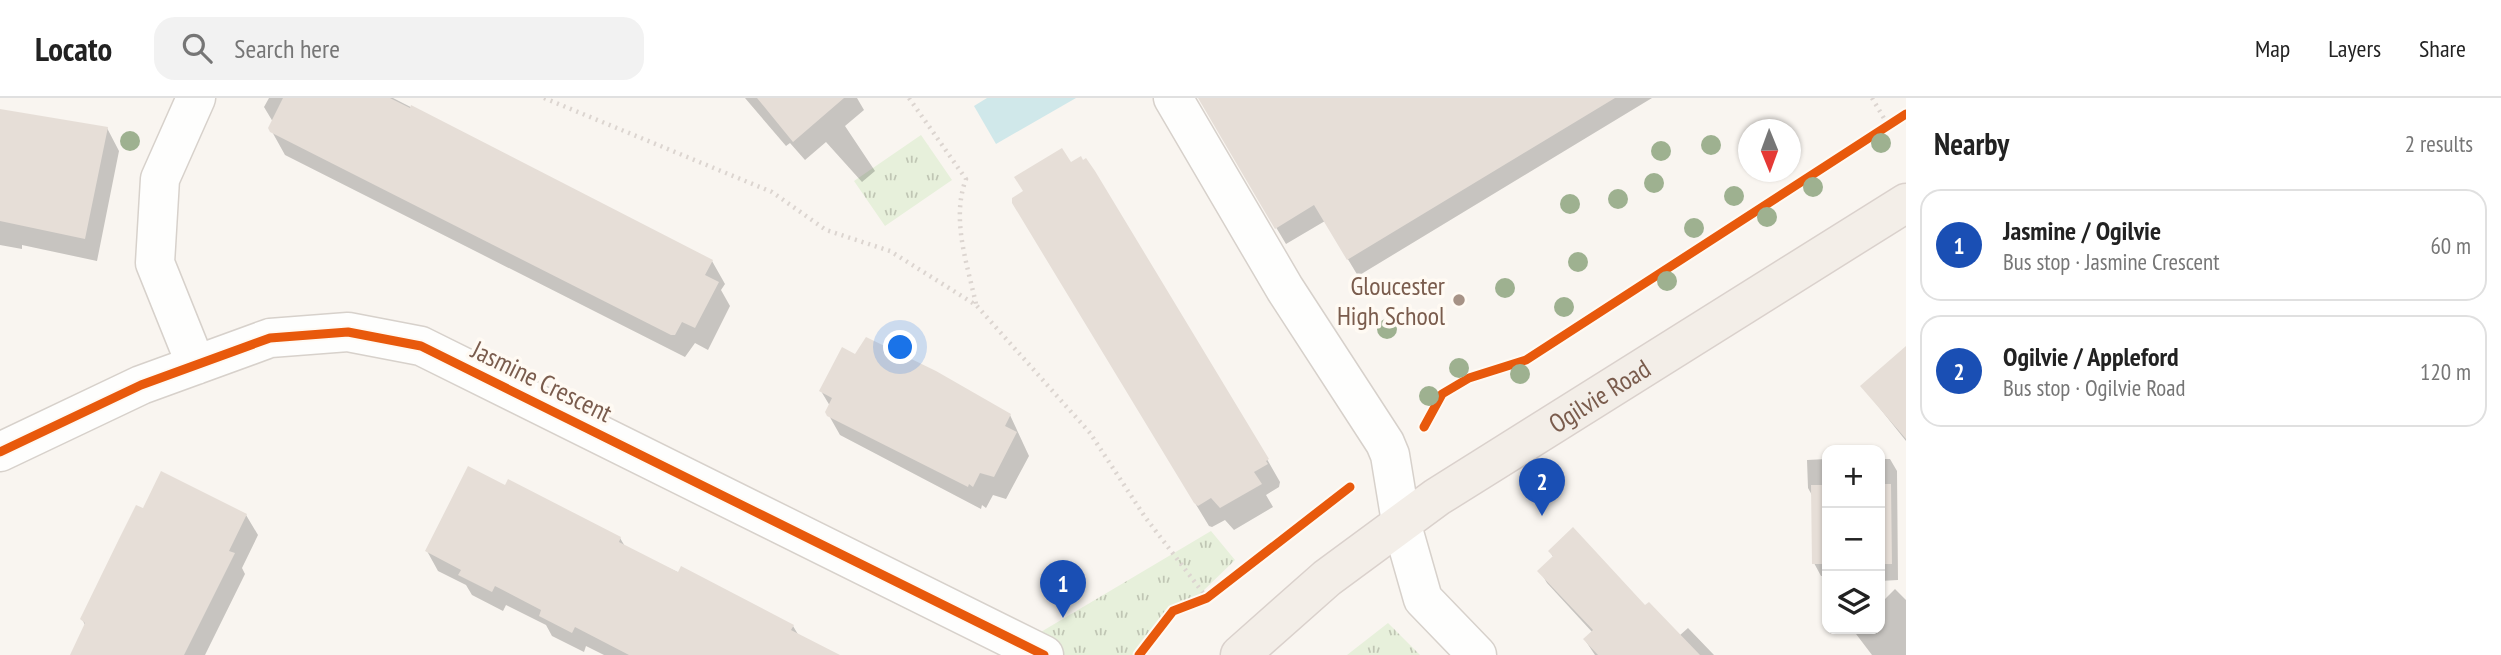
<!DOCTYPE html>
<meta charset="utf-8">
<style>
:root{--surface:#fff;--page:#f2f2f2;--text:#222;--muted:#767676;--line:#e0e0e0;--accent:#5d544f}
body{margin:0;font-family:"PT Sans Narrow",sans-serif;background:var(--page);color:var(--text)}
.controls{position:absolute;right:21px;bottom:21px;display:grid;overflow:hidden;border-radius:14px;box-shadow:0 2px 5px #0004}
.controls button{width:63px;height:63px;display:grid;place-items:center;padding:0;border:0;border-bottom:2px solid var(--line);background:var(--surface);color:var(--text);font:35px sans-serif}
.compass{position:absolute;left:1738px;top:21px;width:63px;height:63px;border-radius:50%;background:var(--surface);box-shadow:0 2px 5px #0004;rotate:179deg}
.you{position:absolute;left:901px;top:250px;width:24px;height:24px;margin:-18px;border:5px solid #fff;border-radius:50%;background:#1a73e8;box-shadow:0 0 0 10px #1a73e833}
.badge{display:grid;place-items:center;width:46px;height:46px;border-radius:50%;background:var(--accent);color:#fff;font-size:23px;font-weight:700}
.pin{position:absolute;translate:-50% -58px;filter:drop-shadow(0 2px 4px #0008)}
.pin::after{content:'';position:absolute;top:37px;width:24px;height:21px;background:inherit;clip-path:polygon(0 0,100% 0,50% 100%)}
.list{margin:0;padding:0;list-style:none}
h2{display:flex;justify-content:space-between;align-items:center;height:91px;margin:0;padding:0 28px;font-size:30px}
h2 small{font-size:23px;font-weight:400;color:var(--muted)}
.list li{display:grid;grid-template-columns:46px 1fr auto;gap:21px;align-items:center;box-sizing:border-box;height:112px;margin:0 14px 14px;padding:0 14px;border:2px solid var(--line);border-radius:21px}
.list b{display:block;font-size:26px;white-space:nowrap}
.list p{margin:0;font-size:23px;white-space:nowrap;color:var(--muted)}
.list em{font-size:23px;font-style:normal;color:var(--muted)}
.icon{flex:none;width:38px;height:38px;fill:none;stroke:currentColor;stroke-width:2;stroke-linecap:round;stroke-linejoin:round}
.map{position:relative;flex:none;width:1906px;height:557px;overflow:hidden}
header{display:flex;align-items:center;gap:42px;box-sizing:border-box;height:98px;padding:0 35px;background:var(--surface);border-bottom:2px solid var(--line)}
header strong{font-size:33px}
nav{display:flex;gap:38px;margin-inline-start:auto;font-size:24px}
.search{width:490px;height:63px;background:var(--page);display:flex;align-items:center;gap:18px;box-sizing:border-box;padding:0 24px;border-radius:21px;color:var(--muted);font-size:26px}
main{display:flex}
aside{flex:1;background:var(--surface)}
.map>svg:first-child{display:block}
.park{fill:url(#park-tufts)}
.water{fill:#d0e8ea}
.shadow{fill:#0003}
.building{fill:#e6ded7}
.lines{fill:none;stroke-linecap:round;stroke-linejoin:round}
.minor-casing{stroke:#d7d1cb;stroke-width:41}
.major-casing{stroke:#dad1cc;stroke-width:41}
.path{stroke:#dcd5d0;stroke-width:4.5;stroke-dasharray:2 5;stroke-linecap:butt}
.minor{stroke:#fefefd;stroke-width:38}
.major{stroke:#f3eee8;stroke-width:38}
.cycleway-casing{stroke:#fffaf3;stroke-width:13}
.cycleway{stroke:#e8590c;stroke-width:9}
.tree{fill:#9eb190}
.poi-dot{fill:#a69286;stroke:#fffaf3;stroke-width:2.5}
.labels{text-anchor:middle;dominant-baseline:central;stroke-width:7;stroke-linejoin:round;paint-order:stroke}
.poi-label{font-size:26px;fill:#7a5c4d;stroke:#fffaf3;text-anchor:end}
.street-label{font-size:26px;fill:#7a5c4d;stroke:#fffaf3}
</style>
<header>
<strong>Locato</strong>
<div class="search"><svg class="icon" aria-label="search" viewBox="0 0 24 24"><circle cx="10" cy="10" r="6"/><path d="M15 15l6 6"/></svg>Search here</div>
<nav><a>Map</a><a>Layers</a><a>Share</a></nav>
</header>
<main>
<div class="map">
<svg width="1906" height="557" viewBox="0 0 1906 557">
<defs>
<pattern id="park-tufts" width="24" height="20" patternUnits="userSpaceOnUse" patternTransform="scale(1.75)"><rect width="24" height="20" fill="#e7f0db"/><path d="M3 7l-1-3M5 7V3M7 7l1-3M15 17l-1-3M17 17v-4M19 17l1-3" fill="none" stroke="#c0c6b4"/></pattern>
</defs>
<rect width="100%" height="100%" fill="#f9f5f0"/>
<path class="park" d="M921,37l31,45 -67,46 -31,-45z
M1211,433l24,29 -98,95h-135z
M1388,525l32,32h-73z"/>
<path class="water" d="M987,0h89l-80,46 -22,-38z"/>
<path class="shadow" d="M269,0h124l319,163 13,23 -4,6 9,16 -22,44 -13,-7 -10,14 -400,-202 -15,-27 3,-6 -9,-15z
M745,0h112l7,12 -19,16 30,45 -13,11 -36,-40 -21,18 -15,-17 -4,3z
M1199,0h453l-294,178 -33,-55 -39,23z
M0,12l107,18 12,23 -22,110 -75,-16v4l-22,-4z
M1027,128l228,212 25,44 -1,5 -13,8 7,12 -39,23 -9,-10 -13,7 -3,-1z
M1906,250v93l-44,-55z
M821,293l189,24 19,41 -23,43 -13,-4 -7,13 -4,-3 -1,4 -141,-74 -13,-23 3,-6z
M1827,361v117h-6l-7,-13 -1,-66 -5,-9 -1,-28z
M1880,361h10l7,12 1,109 -18,1z
M506,389l114,51 6,10 167,78 6,10 31,19h-226l-18,-9 -2,6 -32,-16 -6,-11 -40,-20 -3,6 -31,-16 -6,-10 -28,-14 -11,-20z
M246,417l12,20 -16,33 3,6 -40,81h-133l14,-28 -4,-8z
M1550,454l95,55 34,29 9,-8 26,27h-119l-10,-15 8,-7 -46,-50 -7,-12 14,-13z
M1895,491l11,11v55h-34l-19,-25 27,-1v-25z"/>
<path class="building" d="M283,0h107l20,10 1,-3 302,155 -8,15 14,7 -24,46 -13,-6 -7,13h-4l-401,-203 -2,-4z
M757,0h87l-51,44z
M1198,0h417l-268,162 -33,-55 -39,24z
M0,11l108,18 -23,112 -85,-18z
M1062,50l9,14 10,-6 2,4 3,-2 9,13 174,288 -3,2 2,3 -14,8 8,12 -42,24 -9,-10 -13,8 -4,-3 -182,-300v-5l11,-7 -9,-14z
M866,239l70,34 75,43 -6,12 12,6 -23,45 -14,-4 -7,14 -4,-3 -1,3 -141,-71 -2,-4 7,-14 -13,-7 23,-44 13,7z
M1906,248v93l-46,-53z
M468,368l37,19 3,-6 113,58 -2,5 59,30 3,-6 113,59 -3,5 49,25h-211l-54,-28 -3,6 -33,-17 2,-6 -46,-24 -3,6 -34,-17 3,-5 -36,-19z
M161,373l86,43 -18,37 6,2 -51,102h-114l15,-32 -5,-4 39,-80 17,-34 7,3z
M1880,386h11l1,80h-12z
M1811,387h16v79h-15z
M1573,429l72,78 4,-3 51,53h-102l-15,-16 10,-9 -56,-59 16,-15 -5,-5z"/>
<g class="lines">
<defs>
<path id="minor" d="M196,0l-36,81 -5,84 41,102
M1173,0l112,191 100,154 5,12 11,67 22,77 54,56
M0,354l141,-67 129,-47 78,-6 73,14 623,309"/>
<g id="major">
<path id="s1" d="M1240,557l87,-77 110,-81 469,-294"/>
</g>
</defs>
<use href="#minor" class="minor-casing"/>
<use href="#major" class="major-casing"/>
<path class="path" d="M544,0l228,94 54,38 64,21 86,54 114,128 55,84 62,81
M909,0l57,81c-15,40 1,84 10,125
M1872,0l16,27"/>
<use href="#minor" class="minor"/>
<use href="#major" class="major"/>
<defs>
<path id="cycleway" d="M1424,329l18,-33 27,-16 57,-18 380,-246
M0,354l141,-67 129,-47 78,-6 73,14 623,309
M1139,557l34,-44 34,-13 143,-111"/>
</defs>
<use href="#cycleway" class="cycleway-casing"/>
<use href="#cycleway" class="cycleway"/>
</g>
<g class="tree">
<circle cx="130" cy="43" r="10"/>
<circle cx="1881" cy="45" r="10"/>
<circle cx="1711" cy="47" r="10"/>
<circle cx="1661" cy="53" r="10"/>
<circle cx="1654" cy="85" r="10"/>
<circle cx="1813" cy="89" r="10"/>
<circle cx="1734" cy="98" r="10"/>
<circle cx="1618" cy="101" r="10"/>
<circle cx="1570" cy="106" r="10"/>
<circle cx="1767" cy="119" r="10"/>
<circle cx="1694" cy="130" r="10"/>
<circle cx="1578" cy="164" r="10"/>
<circle cx="1667" cy="183" r="10"/>
<circle cx="1505" cy="190" r="10"/>
<circle cx="1564" cy="209" r="10"/>
<circle cx="1387" cy="231" r="10"/>
<circle cx="1459" cy="270" r="10"/>
<circle cx="1520" cy="276" r="10"/>
<circle cx="1429" cy="298" r="10"/>
</g>
<circle class="poi-dot" cx="1459" cy="202" r="7"/>
<g class="labels">
<g class="poi-label">
<text x="1445" y="187">Gloucester<tspan x="1445" dy="30">High School</tspan></text>
</g>
<g class="street-label">
<text transform="translate(542 283) rotate(26)">Jasmine Crescent</text>
<text stroke="none"><textPath href="#s1" startOffset="444">Ogilvie Road</textPath></text>
</g>
</g>
</svg>
<div class="controls">
<button>+</button>
<button>−</button>
<button><svg class="icon" aria-label="layers" viewBox="0 0 24 24"><path d="M12 4l9 5-9 5-9-5zM3 14l9 5 9-5"/></svg></button>
</div>
<svg class="compass" viewBox="-18 -18 36 36"><path d="M0-13l5 13h-10z" fill="#e53935"/><path d="M0 13l5-13h-10z" fill="#767676"/></svg>
<div class="you"></div>
<div class="pin badge" style="left:1063px;top:520px;background:#1a4fb4">1</div>
<div class="pin badge" style="left:1542px;top:418px;background:#1a4fb4">2</div>
</div>
<aside>
<h2>Nearby<small>2 results</small></h2>
<ul class="list">
<li><span class="badge" style="background:#1a4fb4">1</span><div><b>Jasmine / Ogilvie</b><p>Bus stop · Jasmine Crescent</p></div><em>60 m</em></li>
<li><span class="badge" style="background:#1a4fb4">2</span><div><b>Ogilvie / Appleford</b><p>Bus stop · Ogilvie Road</p></div><em>120 m</em></li>
</ul>
</aside>
</main>
